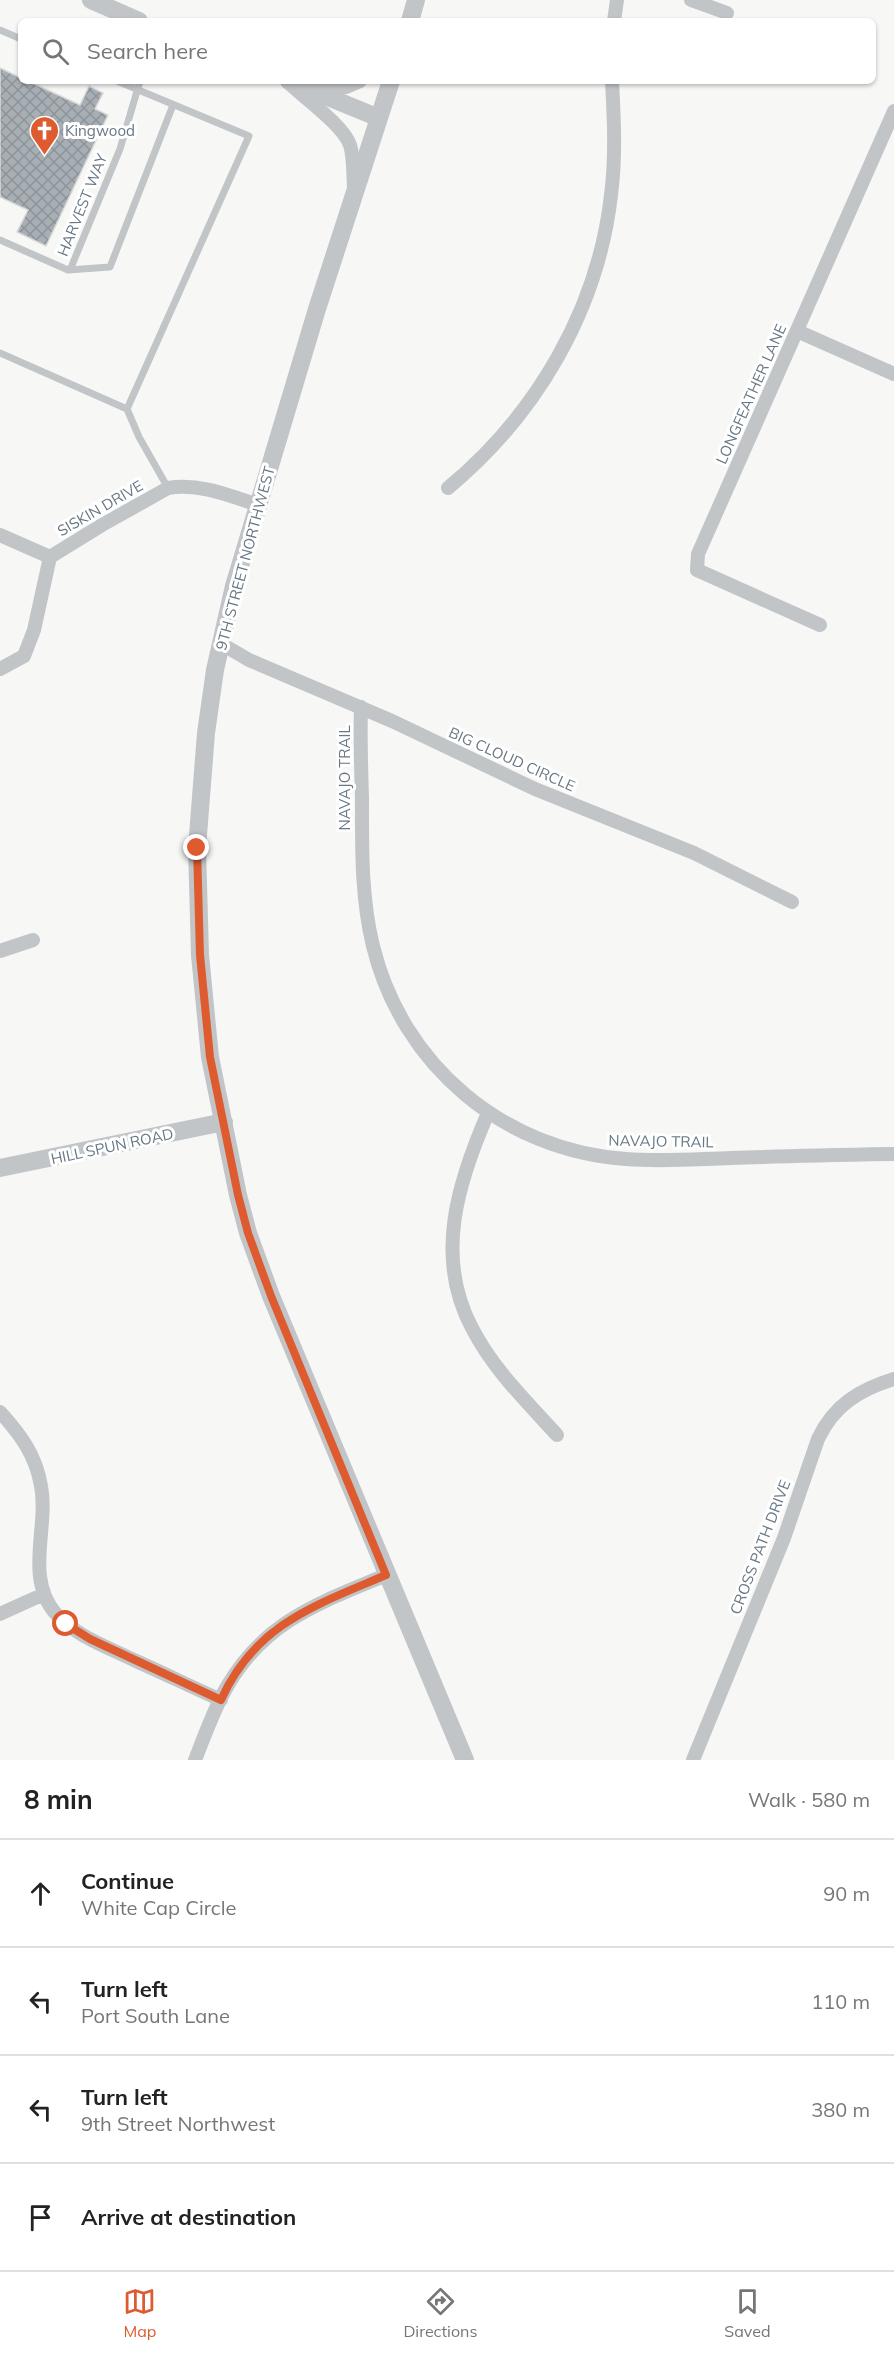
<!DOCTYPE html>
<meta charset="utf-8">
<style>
:root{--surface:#fff;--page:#f2f2f2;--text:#222;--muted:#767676;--line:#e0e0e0;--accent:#de5b2f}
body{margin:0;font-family:Mulish,sans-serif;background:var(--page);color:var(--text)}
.stop{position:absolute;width:18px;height:18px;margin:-14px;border:4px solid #de5b2f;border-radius:50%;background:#fff}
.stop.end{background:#de5b2f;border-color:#fff;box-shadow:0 2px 6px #0008}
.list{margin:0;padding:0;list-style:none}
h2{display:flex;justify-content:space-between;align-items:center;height:78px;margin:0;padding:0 24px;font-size:26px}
h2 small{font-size:20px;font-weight:400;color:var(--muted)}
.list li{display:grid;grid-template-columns:39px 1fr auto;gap:18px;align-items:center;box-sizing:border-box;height:108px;padding:0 24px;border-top:2px solid var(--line)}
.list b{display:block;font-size:22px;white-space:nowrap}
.list p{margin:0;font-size:20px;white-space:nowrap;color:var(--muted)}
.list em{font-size:20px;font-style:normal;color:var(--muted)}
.icon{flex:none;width:33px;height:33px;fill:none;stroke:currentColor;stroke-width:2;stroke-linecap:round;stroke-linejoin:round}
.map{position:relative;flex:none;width:894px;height:1760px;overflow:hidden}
.search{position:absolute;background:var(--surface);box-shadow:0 2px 4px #0004;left:18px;right:18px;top:18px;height:66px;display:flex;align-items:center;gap:15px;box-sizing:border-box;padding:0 21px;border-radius:9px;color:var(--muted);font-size:22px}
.sheet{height:510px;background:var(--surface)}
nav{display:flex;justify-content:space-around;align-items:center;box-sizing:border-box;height:84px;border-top:2px solid var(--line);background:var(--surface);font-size:16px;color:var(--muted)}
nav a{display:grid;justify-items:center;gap:3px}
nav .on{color:var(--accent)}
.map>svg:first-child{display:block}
.building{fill:url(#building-cross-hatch);stroke:#d9d9d7;stroke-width:1.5}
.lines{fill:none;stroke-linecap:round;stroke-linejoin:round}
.service{stroke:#c1c5c8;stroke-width:7}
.minor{stroke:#c1c5c8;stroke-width:14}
.tertiary{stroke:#c1c5c8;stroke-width:18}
.route{stroke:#de5b2f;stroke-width:8}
.labels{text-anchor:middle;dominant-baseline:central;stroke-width:6;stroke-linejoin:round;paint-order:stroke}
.poi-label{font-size:15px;fill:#677785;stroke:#fff;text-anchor:start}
.street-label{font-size:15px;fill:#677785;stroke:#fff}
</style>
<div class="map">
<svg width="894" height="1760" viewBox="0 0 894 1760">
<defs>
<pattern id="building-cross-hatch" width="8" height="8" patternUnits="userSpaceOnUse" patternTransform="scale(1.5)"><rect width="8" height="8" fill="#a7afb5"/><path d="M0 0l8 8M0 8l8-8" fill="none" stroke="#8c9399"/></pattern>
</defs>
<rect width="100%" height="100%" fill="#f7f8f5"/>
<path class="building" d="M0,68l21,10v3h7l52,24 9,-19 14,7 -8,16 13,6 -62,131 -29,-14 11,-22 -28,-13z"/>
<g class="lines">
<path class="service" d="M0,30l21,9
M117,81l132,55 -122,273 12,28 29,51
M0,240l68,30 42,-3 63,-162
M70,270l50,-121 20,-68
M0,353l127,56"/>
<path class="minor" d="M691,0l36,13
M614,21l3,-21
M288,82c16,16 55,43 62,63 4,13 3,28 4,42
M315,91l31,-4 14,-6
M797,331l97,43
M448,488c88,-73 150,-178 163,-293 5,-38 3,-76 1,-114
M0,535l50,22
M820,625l-123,-55 1,-16 196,-443
M220,643l29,17 143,61 143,68 159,64 98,49
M0,669l24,-13 10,-26 16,-73 52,-32 66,-37c32,-5 60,7 90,17
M361,707c-1,30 0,60 1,90 0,50 -1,100 11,149 29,119 131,205 253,213 35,3 70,0 105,-1 54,-2 109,-3 163,-4
M0,951l33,-11
M488,1113c-30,69 -54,144 -16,215 21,41 54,73 85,107
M0,1412c20,22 36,43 41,74 8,42 -17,91 15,128 20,22 51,33 78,46 29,13 58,27 87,40
M0,1614l44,-20
M195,1760c10,-25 19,-52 33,-75 38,-65 94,-83 158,-110
M693,1760l91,-222 34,-99c16,-34 41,-49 76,-60"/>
<path class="tertiary" d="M91,0l48,21
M410,21l6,-21
M289,81l90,37
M391,81l-74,228 -83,277 -19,84 -9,63 -9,115 3,107 10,102 28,138 10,38 23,63 194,464
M0,1168l224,-46"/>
</g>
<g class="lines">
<path class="route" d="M66,1624l24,15 131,61c34,-76 95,-95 165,-125l-115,-279 -23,-63 -10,-38 -28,-138 -10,-102 -3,-107"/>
</g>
<defs>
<symbol id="church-pin" viewBox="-11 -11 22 30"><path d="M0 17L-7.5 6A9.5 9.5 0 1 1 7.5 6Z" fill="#de5b2f" stroke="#fff"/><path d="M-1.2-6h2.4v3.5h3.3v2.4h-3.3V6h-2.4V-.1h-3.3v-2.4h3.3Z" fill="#fff"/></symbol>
</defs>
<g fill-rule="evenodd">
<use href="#church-pin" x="28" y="114" width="33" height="45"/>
</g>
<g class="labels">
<g class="poi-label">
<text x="65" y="130">Kingwood</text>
</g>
<g class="street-label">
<text transform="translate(82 205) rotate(-68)">HARVEST WAY</text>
<text transform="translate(751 394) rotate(-66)">LONGFEATHER LANE</text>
<text transform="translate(100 508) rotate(-30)">SISKIN DRIVE</text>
<text transform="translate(245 558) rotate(-75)">9TH STREET NORTHWEST</text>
<text transform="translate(512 759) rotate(24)">BIG CLOUD CIRCLE</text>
<text transform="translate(344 778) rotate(-90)">NAVAJO TRAIL</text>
<text transform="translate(661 1141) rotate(1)">NAVAJO TRAIL</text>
<text transform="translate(112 1146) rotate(-12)">HILL SPUN ROAD</text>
<text transform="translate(760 1547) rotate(-69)">CROSS PATH DRIVE</text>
</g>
</g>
</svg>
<div class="stop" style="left:66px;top:1624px"></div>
<div class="stop end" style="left:197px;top:848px"></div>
<div class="search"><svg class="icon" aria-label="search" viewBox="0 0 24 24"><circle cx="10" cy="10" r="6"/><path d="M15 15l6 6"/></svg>Search here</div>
</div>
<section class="sheet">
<h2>8 min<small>Walk · 580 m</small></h2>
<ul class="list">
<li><svg class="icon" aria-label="ahead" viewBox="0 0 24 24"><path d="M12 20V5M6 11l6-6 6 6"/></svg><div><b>Continue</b><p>White Cap Circle</p></div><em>90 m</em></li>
<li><svg class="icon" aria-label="left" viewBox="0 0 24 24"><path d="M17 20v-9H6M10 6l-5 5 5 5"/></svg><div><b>Turn left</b><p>Port South Lane</p></div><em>110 m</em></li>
<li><svg class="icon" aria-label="left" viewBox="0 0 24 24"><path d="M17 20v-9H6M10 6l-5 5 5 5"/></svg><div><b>Turn left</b><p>9th Street Northwest</p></div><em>380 m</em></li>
<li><svg class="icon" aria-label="arrive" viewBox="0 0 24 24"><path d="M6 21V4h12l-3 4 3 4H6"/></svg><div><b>Arrive at destination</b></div></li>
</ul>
</section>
<nav>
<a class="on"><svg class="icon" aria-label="map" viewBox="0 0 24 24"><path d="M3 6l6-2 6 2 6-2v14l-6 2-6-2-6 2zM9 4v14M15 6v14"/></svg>Map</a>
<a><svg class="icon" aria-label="directions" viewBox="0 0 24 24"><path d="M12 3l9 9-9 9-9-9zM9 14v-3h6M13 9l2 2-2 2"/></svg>Directions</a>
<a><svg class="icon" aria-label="saved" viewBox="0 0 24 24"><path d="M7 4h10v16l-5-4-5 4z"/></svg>Saved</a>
</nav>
